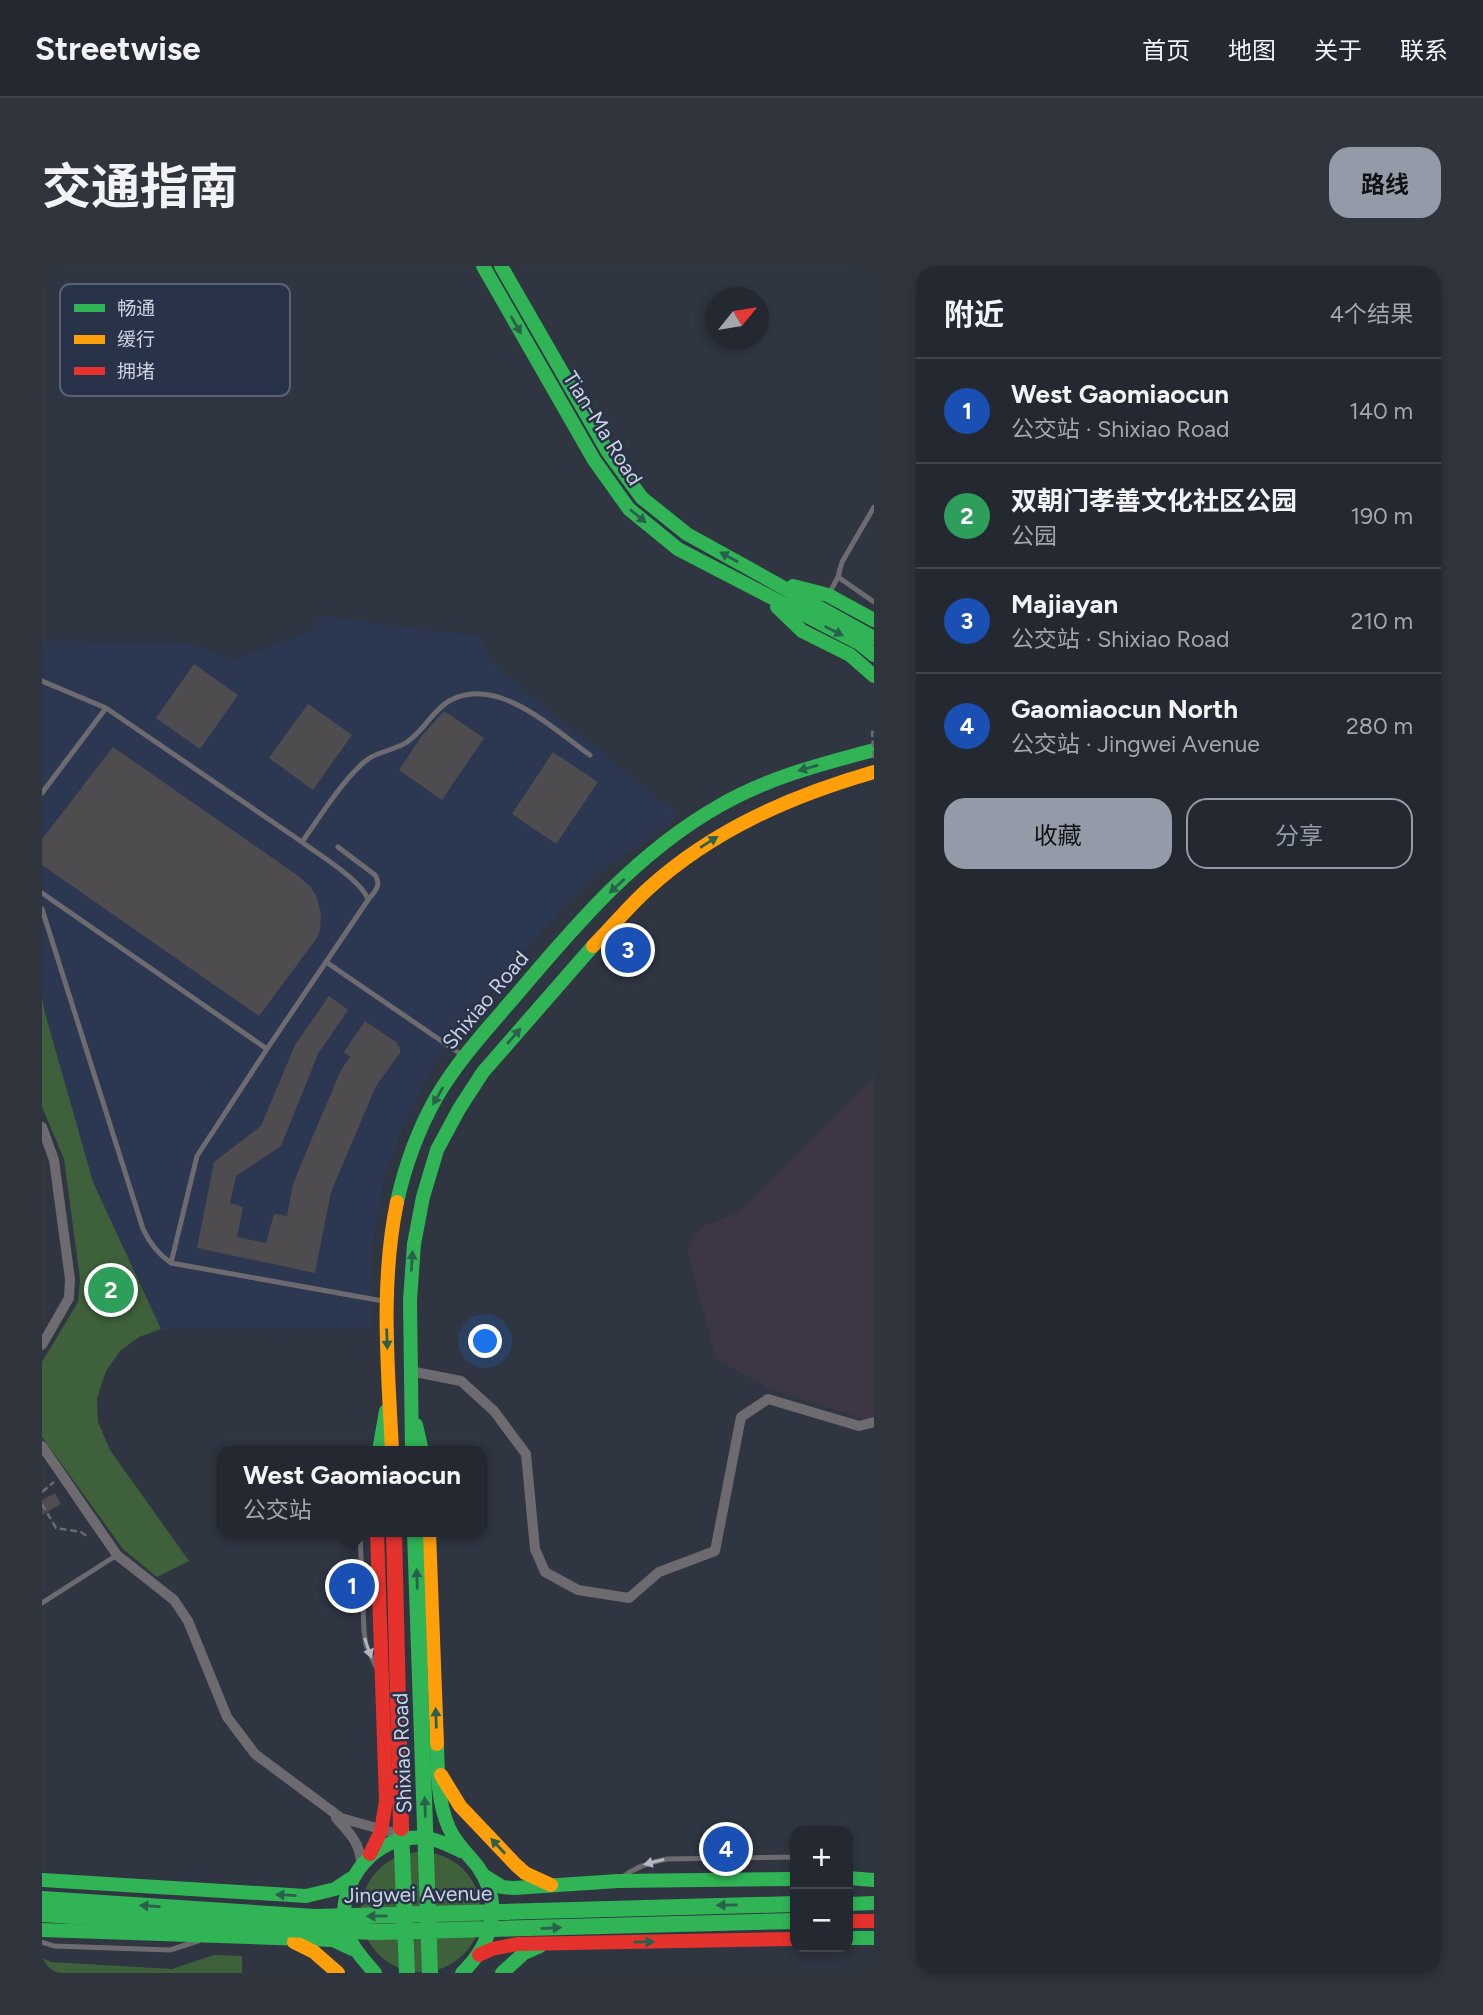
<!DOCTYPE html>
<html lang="zh">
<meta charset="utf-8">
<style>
:root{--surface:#232831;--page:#2f343d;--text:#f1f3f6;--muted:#a3a6ab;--line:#40444d;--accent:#949ba8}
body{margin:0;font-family:Figtree,"Noto Sans SC",sans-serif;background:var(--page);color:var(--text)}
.controls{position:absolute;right:21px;bottom:21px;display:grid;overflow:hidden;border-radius:14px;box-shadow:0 4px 10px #0003}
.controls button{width:63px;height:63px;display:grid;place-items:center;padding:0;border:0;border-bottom:2px solid var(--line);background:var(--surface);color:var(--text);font:35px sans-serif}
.compass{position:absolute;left:664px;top:21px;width:63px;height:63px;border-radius:50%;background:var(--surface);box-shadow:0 4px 10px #0003;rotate:60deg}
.you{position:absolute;left:444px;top:1076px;width:24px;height:24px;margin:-18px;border:5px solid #fff;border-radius:50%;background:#1a73e8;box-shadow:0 0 0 10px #1a73e833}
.badge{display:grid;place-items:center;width:46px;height:46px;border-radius:50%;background:var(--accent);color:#fff;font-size:23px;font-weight:700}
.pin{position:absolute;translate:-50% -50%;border:4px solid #fff;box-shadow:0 2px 7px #0006}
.popup{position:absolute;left:175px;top:1180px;width:270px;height:91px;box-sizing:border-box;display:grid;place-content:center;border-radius:14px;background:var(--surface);filter:drop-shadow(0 2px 5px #0005);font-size:23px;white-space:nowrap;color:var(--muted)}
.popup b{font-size:26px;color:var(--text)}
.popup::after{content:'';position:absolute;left:50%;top:100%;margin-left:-14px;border:14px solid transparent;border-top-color:var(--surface)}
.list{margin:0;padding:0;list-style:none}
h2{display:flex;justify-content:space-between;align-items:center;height:91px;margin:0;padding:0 28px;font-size:30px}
h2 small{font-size:23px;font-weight:400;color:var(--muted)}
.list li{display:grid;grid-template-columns:46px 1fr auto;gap:21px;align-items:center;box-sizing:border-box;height:105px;padding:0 28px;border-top:2px solid var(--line)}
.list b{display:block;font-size:26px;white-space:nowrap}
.list p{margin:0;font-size:23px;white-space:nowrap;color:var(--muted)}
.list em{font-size:23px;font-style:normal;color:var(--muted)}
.actions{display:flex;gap:14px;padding:21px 28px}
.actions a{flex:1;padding:16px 0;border:2px solid var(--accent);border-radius:21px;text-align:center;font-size:24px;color:var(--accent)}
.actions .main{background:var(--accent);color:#111}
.map{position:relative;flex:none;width:832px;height:1707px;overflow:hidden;border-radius:21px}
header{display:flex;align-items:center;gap:42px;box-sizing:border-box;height:98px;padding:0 35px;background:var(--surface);border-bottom:2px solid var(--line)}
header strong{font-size:33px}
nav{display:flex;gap:38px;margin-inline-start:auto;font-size:24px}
.intro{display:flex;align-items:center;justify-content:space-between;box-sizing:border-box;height:168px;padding:0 42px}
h1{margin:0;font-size:49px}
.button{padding:18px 32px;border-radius:21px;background:var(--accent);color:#111;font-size:24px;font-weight:700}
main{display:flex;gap:42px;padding:0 42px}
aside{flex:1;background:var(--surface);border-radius:21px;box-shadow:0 4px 10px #0003}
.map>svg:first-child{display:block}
.built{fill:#2c3851}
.industrial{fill:#3d3645}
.green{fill:#3e613b}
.building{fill:#4e4c4e}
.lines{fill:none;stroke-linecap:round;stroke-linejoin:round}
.path{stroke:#6a6b71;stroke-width:2.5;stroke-dasharray:7 3.5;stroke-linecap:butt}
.lane{stroke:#6e6b70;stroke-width:5}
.street{stroke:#6e6b70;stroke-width:10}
.fast{stroke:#30b455;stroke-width:14}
.slow{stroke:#ff9f0a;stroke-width:14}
.jam{stroke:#e5322d;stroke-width:14}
.path-bridge{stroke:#6a6b71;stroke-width:2.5;stroke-dasharray:7 3.5;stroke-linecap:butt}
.fast-bridge{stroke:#30b455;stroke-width:16}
.jam-bridge{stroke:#e5322d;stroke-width:16}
.oneway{fill:#2b604d}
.oneway2{fill:#b4b8c4}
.labels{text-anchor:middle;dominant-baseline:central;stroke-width:5;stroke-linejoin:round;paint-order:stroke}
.street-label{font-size:21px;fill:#cbd2e0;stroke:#283248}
.key{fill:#283248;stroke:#596276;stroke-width:2}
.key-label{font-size:19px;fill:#cbd2e0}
</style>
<header>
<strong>Streetwise</strong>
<nav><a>首页</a><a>地图</a><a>关于</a><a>联系</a></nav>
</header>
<div class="intro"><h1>交通指南</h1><a class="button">路线</a></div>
<main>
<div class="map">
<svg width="832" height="1707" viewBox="0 0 832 1707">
<rect width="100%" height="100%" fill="#2f3541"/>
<path class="built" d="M279,350l159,20 14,29 184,150 -90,67 -74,78 -35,41 -27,35 -21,34 -33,68 -13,37 -14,73 -1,36 1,44 -210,1 -68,-147 -48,-169 -3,-15v-357l142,1 50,17 79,-28z"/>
<path class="industrial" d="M832,811v339l-10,3 -93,-30 -55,-30 -29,-109 14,-23 38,-15z"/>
<path class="green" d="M0,732l3,15 48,169 68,147 -22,8 -19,14 -14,20 -9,27 1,24 12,28 79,111 -32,16 -34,-28 -81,-112v-75l36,-60 2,-23 -16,-120 -22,-52z
M319 1646a60 60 0 1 1 120 0a60 60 0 1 1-120 0Z
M172,1689l28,1v17h-200v-15l9,4 121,7z"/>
<path class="building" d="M152,398l44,31 -38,54 -44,-31z
M266,438l44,31 -39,55 -44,-32z
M402,445l40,27 -42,62 -43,-30 22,-33z
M71,481l184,128 14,12 5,9 5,17 -1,17 -3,8 -58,78 -217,-151v-26z
M511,486l45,30 -42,62 -44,-30z
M287,730l19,14 -30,44 -37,92 -45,30 -6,27 13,4 -6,30 29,6 8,-29 13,2 6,-32 14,-34 34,-80 9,-13 -6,-5 21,-31 31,21 4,6v5l-24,33 -45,106 -16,81 -118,-25 17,-86 47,-36 34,-81z
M13,1227l6,11 -19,11v-15z"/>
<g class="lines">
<path class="path" d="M0,1226l12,-10
M0,1238l14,24 25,4 8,6"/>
<path class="lane" d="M796,311l36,25
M788,326l8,-15 4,-15 32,-55
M0,415l64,27 196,134
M0,527l64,-85
M296,581l37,28c7,10 0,16 -7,25
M0,627l225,156
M0,643l101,320c7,15 15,25 28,34
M284,696l136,93
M341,1035l-212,-38 26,-107 70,-107 101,-149c-5,-19 -49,-45 -66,-58 17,-24 44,-67 66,-83 12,-8 27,-9 39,-17 17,-11 25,-31 42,-41 48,-27 104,28 141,54
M318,1266l4,99 2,14 11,24
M0,1337l75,-48
M579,1612c14,-11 28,-16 46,-19l128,-2
M0,1676l12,4 116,4 28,-9"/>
<path class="street" d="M0,861l12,33 16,119 -1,19 -27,47
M368,1105l51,10 33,30 32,43 9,95 10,23 33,18 51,8 30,-26 56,-21 26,-134 27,-18 91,27 15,-4
M0,1180l75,109 57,45 14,21 39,96 28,37 86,64 64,18
M294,1552c13,14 25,26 25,46"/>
<path class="fast" d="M441,0l111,194 35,49 49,40 181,94 15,12
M459,0l107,186 34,46 45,36 187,104
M751,320l35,9 46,25
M735,341l25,24 48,24 24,21
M355,936c8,-36 21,-72 39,-104 22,-38 53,-71 82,-105 59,-70 120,-141 201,-187 48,-28 102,-42 155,-56
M374,1159l6,26
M337,1185l7,-40
M370,1185l-2,-151 4,-56 9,-47 14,-47 22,-41 24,-37 110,-126
M395,1478c1,28 0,57 12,84 7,16 19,26 29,39 26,37 14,77 -16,106
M441,1609l19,12 12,1 104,-7 177,-2
M806,1612l26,2
M0,1614l264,16 29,-7 15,-10
M806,1638l26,-1
M0,1664l291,10 19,9
M806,1672h26
M333,1707c-14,-16 -30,-33 -31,-55 -2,-46 40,-89 87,-79 10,2 21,8 30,12
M460,1707l22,-20 16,-7"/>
<path class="slow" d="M551,680c19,-19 36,-40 56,-58 64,-58 142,-92 225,-116
M350,1185c-4,-83 -12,-167 5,-249
M387,1266l8,212
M399,1509l19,31 56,59 9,8 26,12
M252,1676l20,10 24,21"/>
<path class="jam" d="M328,1588l11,-23 5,-30 -9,-269
M806,1655h26
M437,1689l13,-6 25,-5 278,-5"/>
<path class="path-bridge" d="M832,466h-2l2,27"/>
<path class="fast-bridge" d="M373,1266l15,441
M359,1562l6,145
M0,1633l273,18 480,-13
M0,1648l207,14 129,4 417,-11"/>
<path class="jam-bridge" d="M352,1266l7,296"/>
</g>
<defs><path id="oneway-solid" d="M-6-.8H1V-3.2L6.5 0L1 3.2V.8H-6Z" transform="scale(1.75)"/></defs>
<g class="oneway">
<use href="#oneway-solid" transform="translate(474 59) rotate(60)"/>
<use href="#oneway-solid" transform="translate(596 250) rotate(40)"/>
<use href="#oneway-solid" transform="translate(687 291) rotate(-151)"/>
<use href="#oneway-solid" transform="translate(792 365) rotate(27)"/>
<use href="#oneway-solid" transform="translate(766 502) rotate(164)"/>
<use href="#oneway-solid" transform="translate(667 576) rotate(-32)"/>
<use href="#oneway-solid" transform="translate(575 620) rotate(137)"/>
<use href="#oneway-solid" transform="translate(472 770) rotate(-49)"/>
<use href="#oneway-solid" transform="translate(396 830) rotate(120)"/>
<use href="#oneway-solid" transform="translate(370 995) rotate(-86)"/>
<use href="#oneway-solid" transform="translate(345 1073) rotate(88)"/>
<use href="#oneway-solid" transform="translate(375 1313) rotate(-92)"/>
<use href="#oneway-solid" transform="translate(394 1452) rotate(-92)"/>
<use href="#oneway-solid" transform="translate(383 1541) rotate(-92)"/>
<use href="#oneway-solid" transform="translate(456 1580) rotate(-133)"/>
<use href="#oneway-solid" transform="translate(244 1629) rotate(-177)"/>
<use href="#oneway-solid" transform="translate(685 1639) rotate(179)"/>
<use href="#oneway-solid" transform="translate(108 1640) rotate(-176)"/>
<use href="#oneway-solid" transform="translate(335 1650) rotate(179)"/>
<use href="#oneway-solid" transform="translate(509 1662) rotate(-3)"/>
<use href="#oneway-solid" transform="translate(602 1676) rotate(-1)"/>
</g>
<g class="oneway2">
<use href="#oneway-solid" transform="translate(326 1382) rotate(71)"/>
<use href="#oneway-solid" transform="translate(612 1596) rotate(166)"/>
</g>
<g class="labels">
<g class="street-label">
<text transform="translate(561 162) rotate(58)">Tian-Ma Road</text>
<text transform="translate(443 734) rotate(-50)">Shixiao Road</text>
<text transform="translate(360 1487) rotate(-92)">Shixiao Road</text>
<text transform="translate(376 1628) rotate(-1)">Jingwei Avenue</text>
</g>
</g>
<rect x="18" y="18" width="230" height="112" rx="10" class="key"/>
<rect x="32" y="38" width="31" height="8" fill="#30b455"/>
<rect x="32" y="69" width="31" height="9" fill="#ff9f0a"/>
<rect x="32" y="101" width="31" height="8" fill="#e5322d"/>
<g class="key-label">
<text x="75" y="49">畅通</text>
<text x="75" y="80">缓行</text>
<text x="75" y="112">拥堵</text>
</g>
</svg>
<div class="controls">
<button>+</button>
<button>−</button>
</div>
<svg class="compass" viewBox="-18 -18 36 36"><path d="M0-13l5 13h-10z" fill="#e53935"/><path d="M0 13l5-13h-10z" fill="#a3a6ab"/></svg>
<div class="you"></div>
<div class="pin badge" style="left:310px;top:1320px;background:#1a4fb4">1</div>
<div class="popup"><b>West Gaomiaocun</b>公交站</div>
<div class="pin badge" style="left:69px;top:1024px;background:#2e9e5b">2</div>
<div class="pin badge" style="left:586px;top:684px;background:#1a4fb4">3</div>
<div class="pin badge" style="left:684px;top:1583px;background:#1a4fb4">4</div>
</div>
<aside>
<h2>附近<small>4个结果</small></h2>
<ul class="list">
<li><span class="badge" style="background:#1a4fb4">1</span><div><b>West Gaomiaocun</b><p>公交站 · Shixiao Road</p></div><em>140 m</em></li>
<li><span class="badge" style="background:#2e9e5b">2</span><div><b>双朝门孝善文化社区公园</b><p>公园</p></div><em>190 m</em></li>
<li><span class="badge" style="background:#1a4fb4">3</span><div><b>Majiayan</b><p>公交站 · Shixiao Road</p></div><em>210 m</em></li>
<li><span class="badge" style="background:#1a4fb4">4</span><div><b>Gaomiaocun North</b><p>公交站 · Jingwei Avenue</p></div><em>280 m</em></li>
</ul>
<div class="actions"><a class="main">收藏</a><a>分享</a></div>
</aside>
</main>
